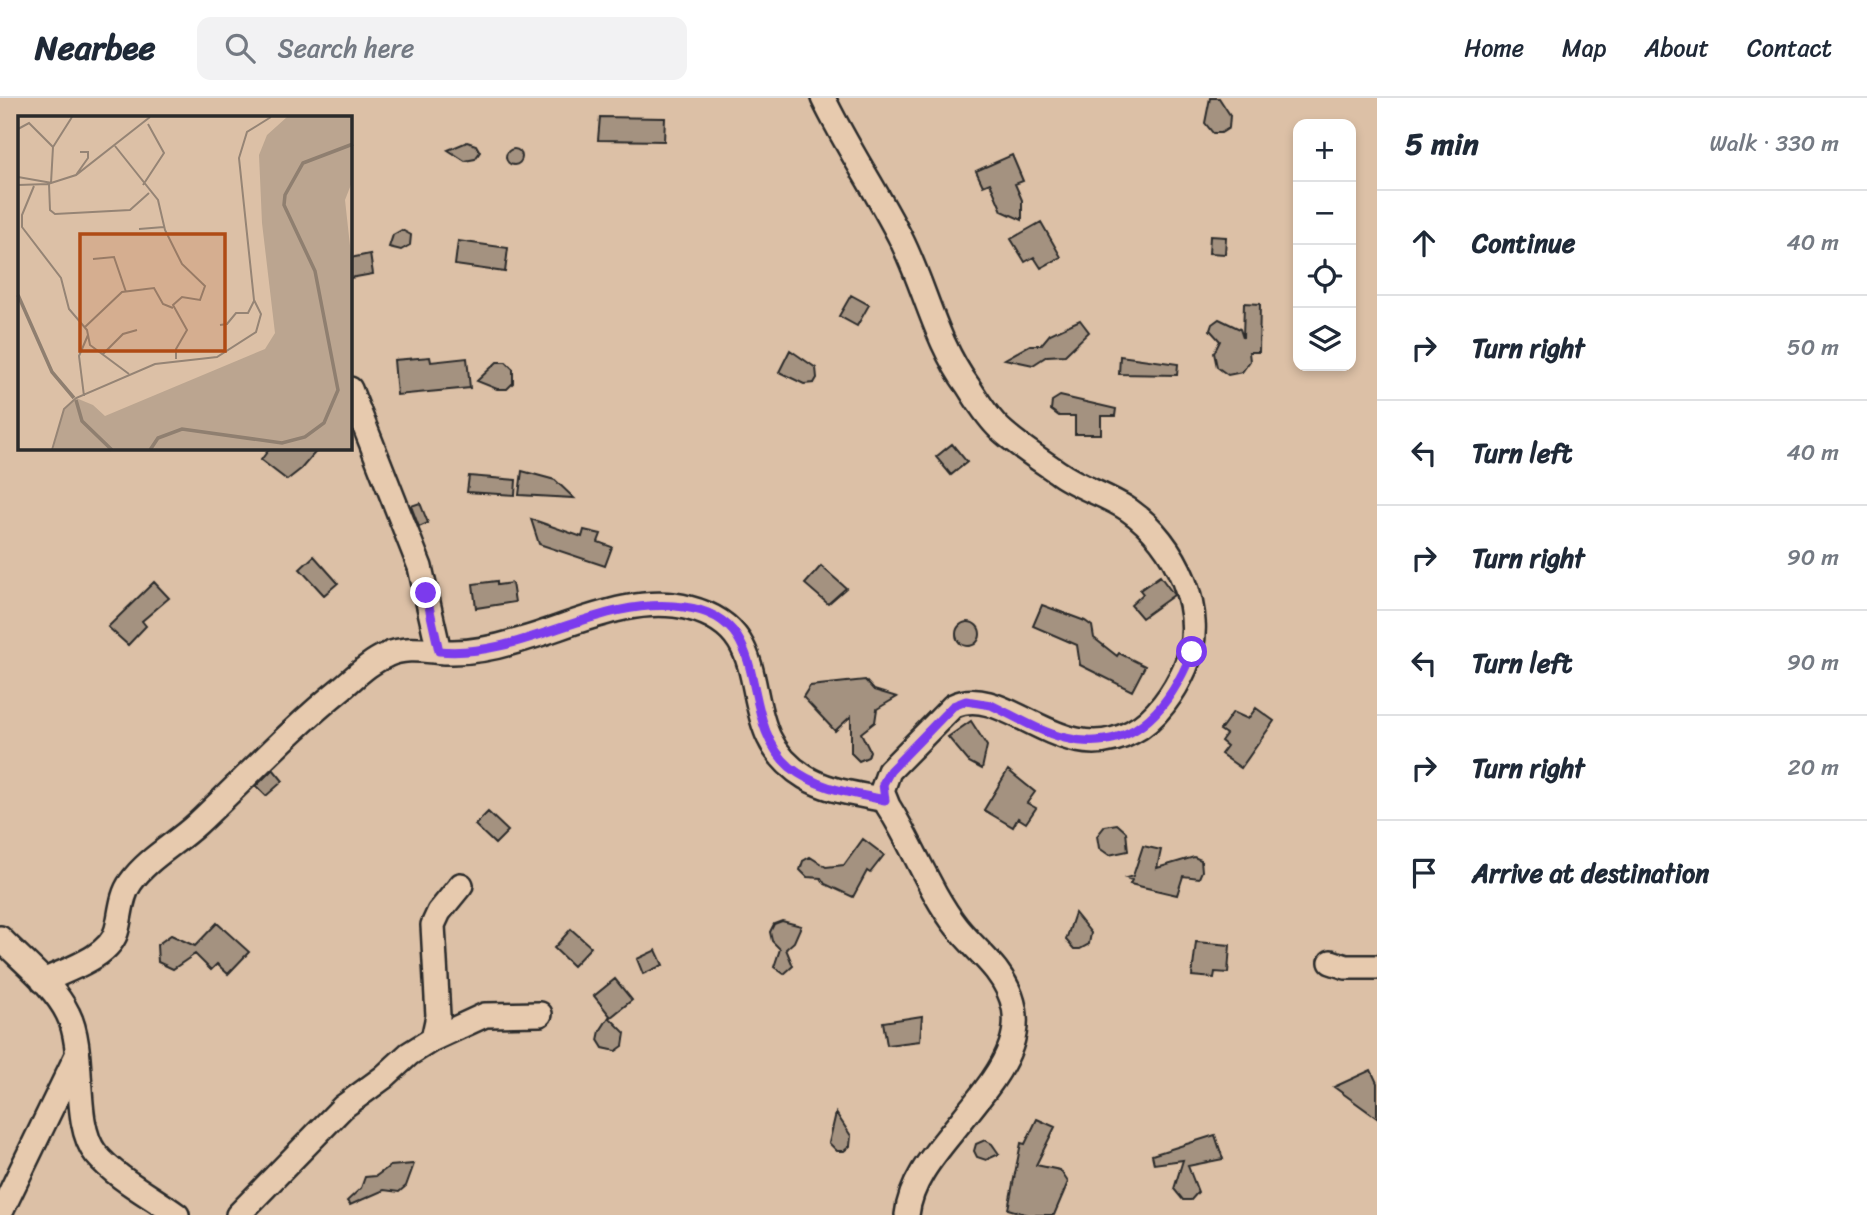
<!DOCTYPE html>
<meta charset="utf-8">
<style>
:root{--surface:#fff;--page:#f2f2f3;--text:#1f2937;--muted:#747a83;--line:#e0e1e3}
body{margin:0;font-family:Sriracha,sans-serif;background:var(--page);color:var(--text)}
.controls{position:absolute;right:21px;top:21px;display:grid;overflow:hidden;border-radius:14px;box-shadow:0 4px 10px #0003}
.controls button{width:63px;height:63px;display:grid;place-items:center;padding:0;border:0;border-bottom:2px solid var(--line);background:var(--surface);color:var(--text);font:35px sans-serif}
.stop{position:absolute;width:21px;height:21px;margin:-16px;border:5px solid #7c3aed;border-radius:50%;background:#fff}
.stop.end{background:#7c3aed;border-color:#fff;box-shadow:0 2px 7px #0008}
.list{margin:0;padding:0;list-style:none}
h2{display:flex;justify-content:space-between;align-items:center;height:91px;margin:0;padding:0 28px;font-size:30px}
h2 small{font-size:23px;font-weight:400;color:var(--muted)}
.list li{display:grid;grid-template-columns:46px 1fr auto;gap:21px;align-items:center;box-sizing:border-box;height:105px;padding:0 28px;border-top:2px solid var(--line)}
.list b{display:block;font-size:26px;white-space:nowrap}
.list em{font-size:23px;font-style:normal;color:var(--muted)}
.icon{flex:none;width:38px;height:38px;fill:none;stroke:currentColor;stroke-width:2;stroke-linecap:round;stroke-linejoin:round}
.map{position:relative;flex:none;width:1377px;height:1117px;overflow:hidden}
header{display:flex;align-items:center;gap:42px;box-sizing:border-box;height:98px;padding:0 35px;background:var(--surface);border-bottom:2px solid var(--line)}
header strong{font-size:33px}
nav{display:flex;gap:38px;margin-inline-start:auto;font-size:24px}
.search{width:490px;height:63px;background:var(--page);display:flex;align-items:center;gap:18px;box-sizing:border-box;padding:0 24px;border-radius:14px;color:var(--muted);font-size:26px}
main{display:flex}
aside{flex:1;background:var(--surface)}
.map>svg:first-child{display:block}
.building{fill:#a49280;stroke:#2b2b2b;stroke-width:2}
.lines{fill:none;stroke-linecap:round;stroke-linejoin:round}
.street-casing{stroke:#2b2b2b;stroke-width:28}
.street{stroke:#e7caae;stroke-width:23}
.route{stroke:#7c3aed;stroke-width:9}
.inset-river{fill:none;stroke:#8f7f70;stroke-width:3.5}
.inset-road{fill:none;stroke:#958475;stroke-width:2}
.view{fill:#af4b15;fill-opacity:0.15;stroke:#af4b15;stroke-width:3.5}
.inset-edge{fill:none;stroke:#2b2b2b;stroke-width:3.5}
</style>
<header>
<strong>Nearbee</strong>
<div class="search"><svg class="icon" aria-label="search" viewBox="0 0 24 24"><circle cx="10" cy="10" r="6"/><path d="M15 15l6 6"/></svg>Search here</div>
<nav><a>Home</a><a>Map</a><a>About</a><a>Contact</a></nav>
</header>
<main>
<div class="map">
<svg width="1377" height="1117" viewBox="0 0 1377 1117">
<rect width="100%" height="100%" fill="#dcc0a6"/>
<filter id="ink" filterUnits="userSpaceOnUse"><feTurbulence type="fractalNoise" baseFrequency=".0143" numOctaves="2"/><feDisplacementMap in="SourceGraphic" scale="14" xChannelSelector="R" yChannelSelector="G"/><feConvolveMatrix kernelMatrix="1 2 1 2 8 2 1 2 1" color-interpolation-filters="sRGB"/></filter>
<g filter="url(#ink)">
<path class="building" d="M1210,0h9l11,17 -1,13 -8,5h-8l-8,-10z
M600,19l65,1 -1,23 -66,-1z
M467,44l9,3 4,7 -5,7 -10,2 -17,-11z
M506 59a8 8 0 1 1 16 0a8 8 0 1 1-16 0Z
M1012,57l11,26 -8,3 7,16v20l-20,-9 -12,-28 -7,3 -7,-15z
M1041,124l20,35 -20,11 -7,-11 -9,5 -14,-23z
M402,132l9,5 -1,10 -9,5 -12,-3 4,-12z
M1210,138l16,1 -1,17 -16,-1z
M458,143l50,7 -3,24 -50,-7z
M370,156l3,20 -23,4v-20z
M851,197l18,10 -12,21 -18,-10z
M1244,205l16,1 -1,48h-10l1,9 -8,11 -14,3 -11,-8 -3,-14 6,-12 -10,-11 2,-6 7,-5 21,10 3,9z
M1080,222l9,12 -24,23 -18,1 -14,9 -28,-6 25,-14h11l9,-11z
M790,252l26,18 1,10 -3,5 -10,1 -25,-12z
M1120,258l58,8 -1,11 -58,-1z
M430,259l1,5 36,-4 3,30 -73,7 -3,-35z
M497,264h9l7,7v14l-6,6h-10l-20,-8z
M1060,298l56,13 -1,7h-14v18h-26v-18h-16l-8,-6 1,-9z
M952,346l15,18 -16,13 -15,-18z
M270,350h49l-18,21 -14,11 -26,-20z
M522,373l33,9 19,18 -55,-3z
M469,378l47,4 -1,15 -48,-3z
M420,405l8,20 -9,4 -8,-21z
M531,421l51,18 2,-7 17,4 -3,8 14,5 -7,19 -66,-22z
M314,458l24,27 -14,12 -24,-26z
M821,468l25,22 -18,16 -23,-20z
M1160,478l14,19 -32,23 -11,-13 12,-11 -3,-4z
M497,483v4l15,-2 3,19 -39,6 -3,-24z
M154,484l15,16 -27,23 4,5 -18,19 -20,-18z
M1042,507l43,16 7,5 2,12 23,18 2,-3 26,13 -13,25 -52,-26 -3,-20 -44,-19z
M956 536a12 12 0 1 1 24 0a12 12 0 1 1-24 0Z
M865,582l9,10 23,7 -20,12 -2,13 -14,11 9,18 -2,6 -9,4 -8,-8v-37l-16,15 -32,-34 7,-11z
M1256,610l18,13 -33,47 -20,-14 6,-8 -6,-5 5,-7 -6,-4 13,-18 15,7z
M971,623l16,25 -5,23 -13,-7 -21,-25z
M273,671l10,12 -17,15 -10,-10z
M1008,672l27,22 -8,11 9,5 -10,15 -8,-5 -5,9 -29,-17z
M488,714l20,19 -13,13 -20,-19z
M1117,726l9,8 2,19 -19,4 -10,-7 -2,-12 8,-10z
M863,741l21,16 -14,18 -3,-2 -14,26 -28,-13 -4,-6 -14,-1 -7,-7 3,-9 7,-4 16,10 18,-2z
M1143,748l18,4 -4,18 37,-11 7,3 1,11 -3,7 -16,-2 -6,19 -47,-11 2,-4 -6,-2 7,-2z
M1075,815l16,20 -2,11 -9,5h-6l-8,-9z
M782,823l19,5 -7,16 -8,7 7,17 -9,8 -10,-7 6,-18 -8,-8 -2,-9 4,-8z
M217,825l32,29 -21,22 -11,-10 -6,6 -16,-16 -22,15 -15,-7 -1,-17 14,-10 24,11z
M571,831l20,18 -18,19 -19,-18z
M1196,844l34,3 -2,28 -13,-1 -1,6 -22,-2z
M656,852l7,15 -20,9 -6,-15z
M615,881l17,21 -21,17 -17,-21z
M922,918l-2,25 -33,4 -4,-23z
M609,919l16,16 -2,13 -7,5 -13,-3 -5,-8 2,-9z
M1371,972l6,13v35l-43,-31z
M836,1015l15,23 -1,10 -6,5h-7l-8,-8z
M1037,1021l18,8 -19,38 24,5 8,12 -14,33h-26l-20,-6 13,-66 4,1z
M1215,1037l8,24 -35,7 10,26 -7,8h-8l-9,-11 9,-29 -29,4 -2,-9z
M985,1042l7,4 7,10 -13,6 -9,-3 -3,-6 2,-7z
M414,1066l-8,22 -7,6 -15,-2 -34,15 -3,-4 14,-13 4,-11 11,-1 14,-10z"/>
<g class="lines">
<defs>
<path id="street" d="M823,0c23,48 53,92 77,139 25,49 35,104 68,149 9,14 19,31 32,43 17,16 39,30 59,44 21,15 48,22 70,37 46,32 81,103 56,158 -10,23 -29,52 -53,64 -71,39 -128,-51 -179,-26l-64,65 -7,20 6,15c25,39 41,85 69,121 12,15 27,28 39,43 43,56 6,100 -31,146 -23,30 -54,60 -58,99
M350,291l70,178 19,84
M0,840c22,23 54,47 68,76 19,37 3,109 28,140 20,24 55,42 81,61
M1331,864l15,5h31
M43,883c23,-11 68,-24 74,-52 4,-15 4,-34 14,-47 16,-23 46,-39 66,-58 49,-46 94,-95 145,-136 14,-12 28,-26 45,-33 18,-9 40,-4 60,-3 24,1 47,-4 70,-11 52,-14 116,-48 172,-33 98,25 37,121 116,169 24,15 54,17 80,23
M433,941l5,-23 -5,-91 6,-13 22,-27
M0,1116l77,-159
M238,1117l105,-108 41,-30 25,-23 24,-15 52,-24 55,-1"/>
</defs>
<use href="#street" class="street-casing"/>
<use href="#street" class="street"/>
</g>
</g>
<g class="lines" filter="url(#ink)">
<path class="route" d="M426,495l13,58c85,8 158,-56 245,-44 94,12 50,111 106,160 27,22 62,26 95,33l-2,-16 7,-13 63,-65 13,-5 25,4c23,11 49,27 74,33 66,16 104,-28 127,-86"/>
</g>
<g transform="translate(18 18)">
<rect width="334" height="334" fill="#dcc0a6"/>
<path d="M269,1h65v65l-7,18 8,73 -1,177h-299l10,-39 13,-13 17,7 12,11 160,-67 10,-16 -13,-110 -3,-68 8,-20z" fill="#bba590"/>
<path class="inset-river" d="M0,179l34,77 22,26M58,284l6,21 30,29M132,334l8,-12 24,-9 100,14 23,-6 19,-14 14,-33 -23,-119 -31,-66 1,-10 18,-32 50,-19"/>
<path class="inset-road" d="M0,13l11,-6 24,24M97,30l43,54 7,30 17,34 23,22 -5,14 -18,-3 -9,8 14,25 -11,19v10M58,59l12,-17v-6h-8M0,61l34,6M33,67l2,-36 19,-30M31,68l1,26 5,4 75,-4 19,-17M0,69l30,-1 28,-9 74,-58M125,69l21,-32 -16,-29M16,70l-12,29v12l39,51 8,31 18,21 3,15 39,29M121,113l25,-2M75,143l21,-2 12,35M202,209l7,-1 9,-11h12l6,-12M67,211l37,-35 32,-4 9,16 10,4M85,238l20,-20 14,-4M66,280l-5,-40 9,-21M34,334l12,-41 12,-11 79,-34 62,-7 39,-25 5,-18 -7,-14 -15,-142 8,-26 24,-15"/>
<path class="view" d="M62,118h145v117h-145z"/>
<rect width="334" height="334" class="inset-edge"/>
</g>
</svg>
<div class="controls">
<button>+</button>
<button>−</button>
<button><svg class="icon" aria-label="locate" viewBox="0 0 24 24"><circle cx="12" cy="12" r="6"/><path d="M12 2v4M12 18v4M2 12h4M18 12h4"/></svg></button>
<button><svg class="icon" aria-label="layers" viewBox="0 0 24 24"><path d="M12 4l9 5-9 5-9-5zM3 14l9 5 9-5"/></svg></button>
</div>
<div class="stop" style="left:1192px;top:554px"></div>
<div class="stop end" style="left:426px;top:495px"></div>
</div>
<aside>
<h2>5 min<small>Walk · 330 m</small></h2>
<ul class="list">
<li><svg class="icon" aria-label="ahead" viewBox="0 0 24 24"><path d="M12 20V5M6 11l6-6 6 6"/></svg><div><b>Continue</b></div><em>40 m</em></li>
<li><svg class="icon" aria-label="right" viewBox="0 0 24 24"><path d="M7 20v-9h11M14 6l5 5-5 5"/></svg><div><b>Turn right</b></div><em>50 m</em></li>
<li><svg class="icon" aria-label="left" viewBox="0 0 24 24"><path d="M17 20v-9H6M10 6l-5 5 5 5"/></svg><div><b>Turn left</b></div><em>40 m</em></li>
<li><svg class="icon" aria-label="right" viewBox="0 0 24 24"><path d="M7 20v-9h11M14 6l5 5-5 5"/></svg><div><b>Turn right</b></div><em>90 m</em></li>
<li><svg class="icon" aria-label="left" viewBox="0 0 24 24"><path d="M17 20v-9H6M10 6l-5 5 5 5"/></svg><div><b>Turn left</b></div><em>90 m</em></li>
<li><svg class="icon" aria-label="right" viewBox="0 0 24 24"><path d="M7 20v-9h11M14 6l5 5-5 5"/></svg><div><b>Turn right</b></div><em>20 m</em></li>
<li><svg class="icon" aria-label="arrive" viewBox="0 0 24 24"><path d="M6 21V4h12l-3 4 3 4H6"/></svg><div><b>Arrive at destination</b></div></li>
</ul>
</aside>
</main>
